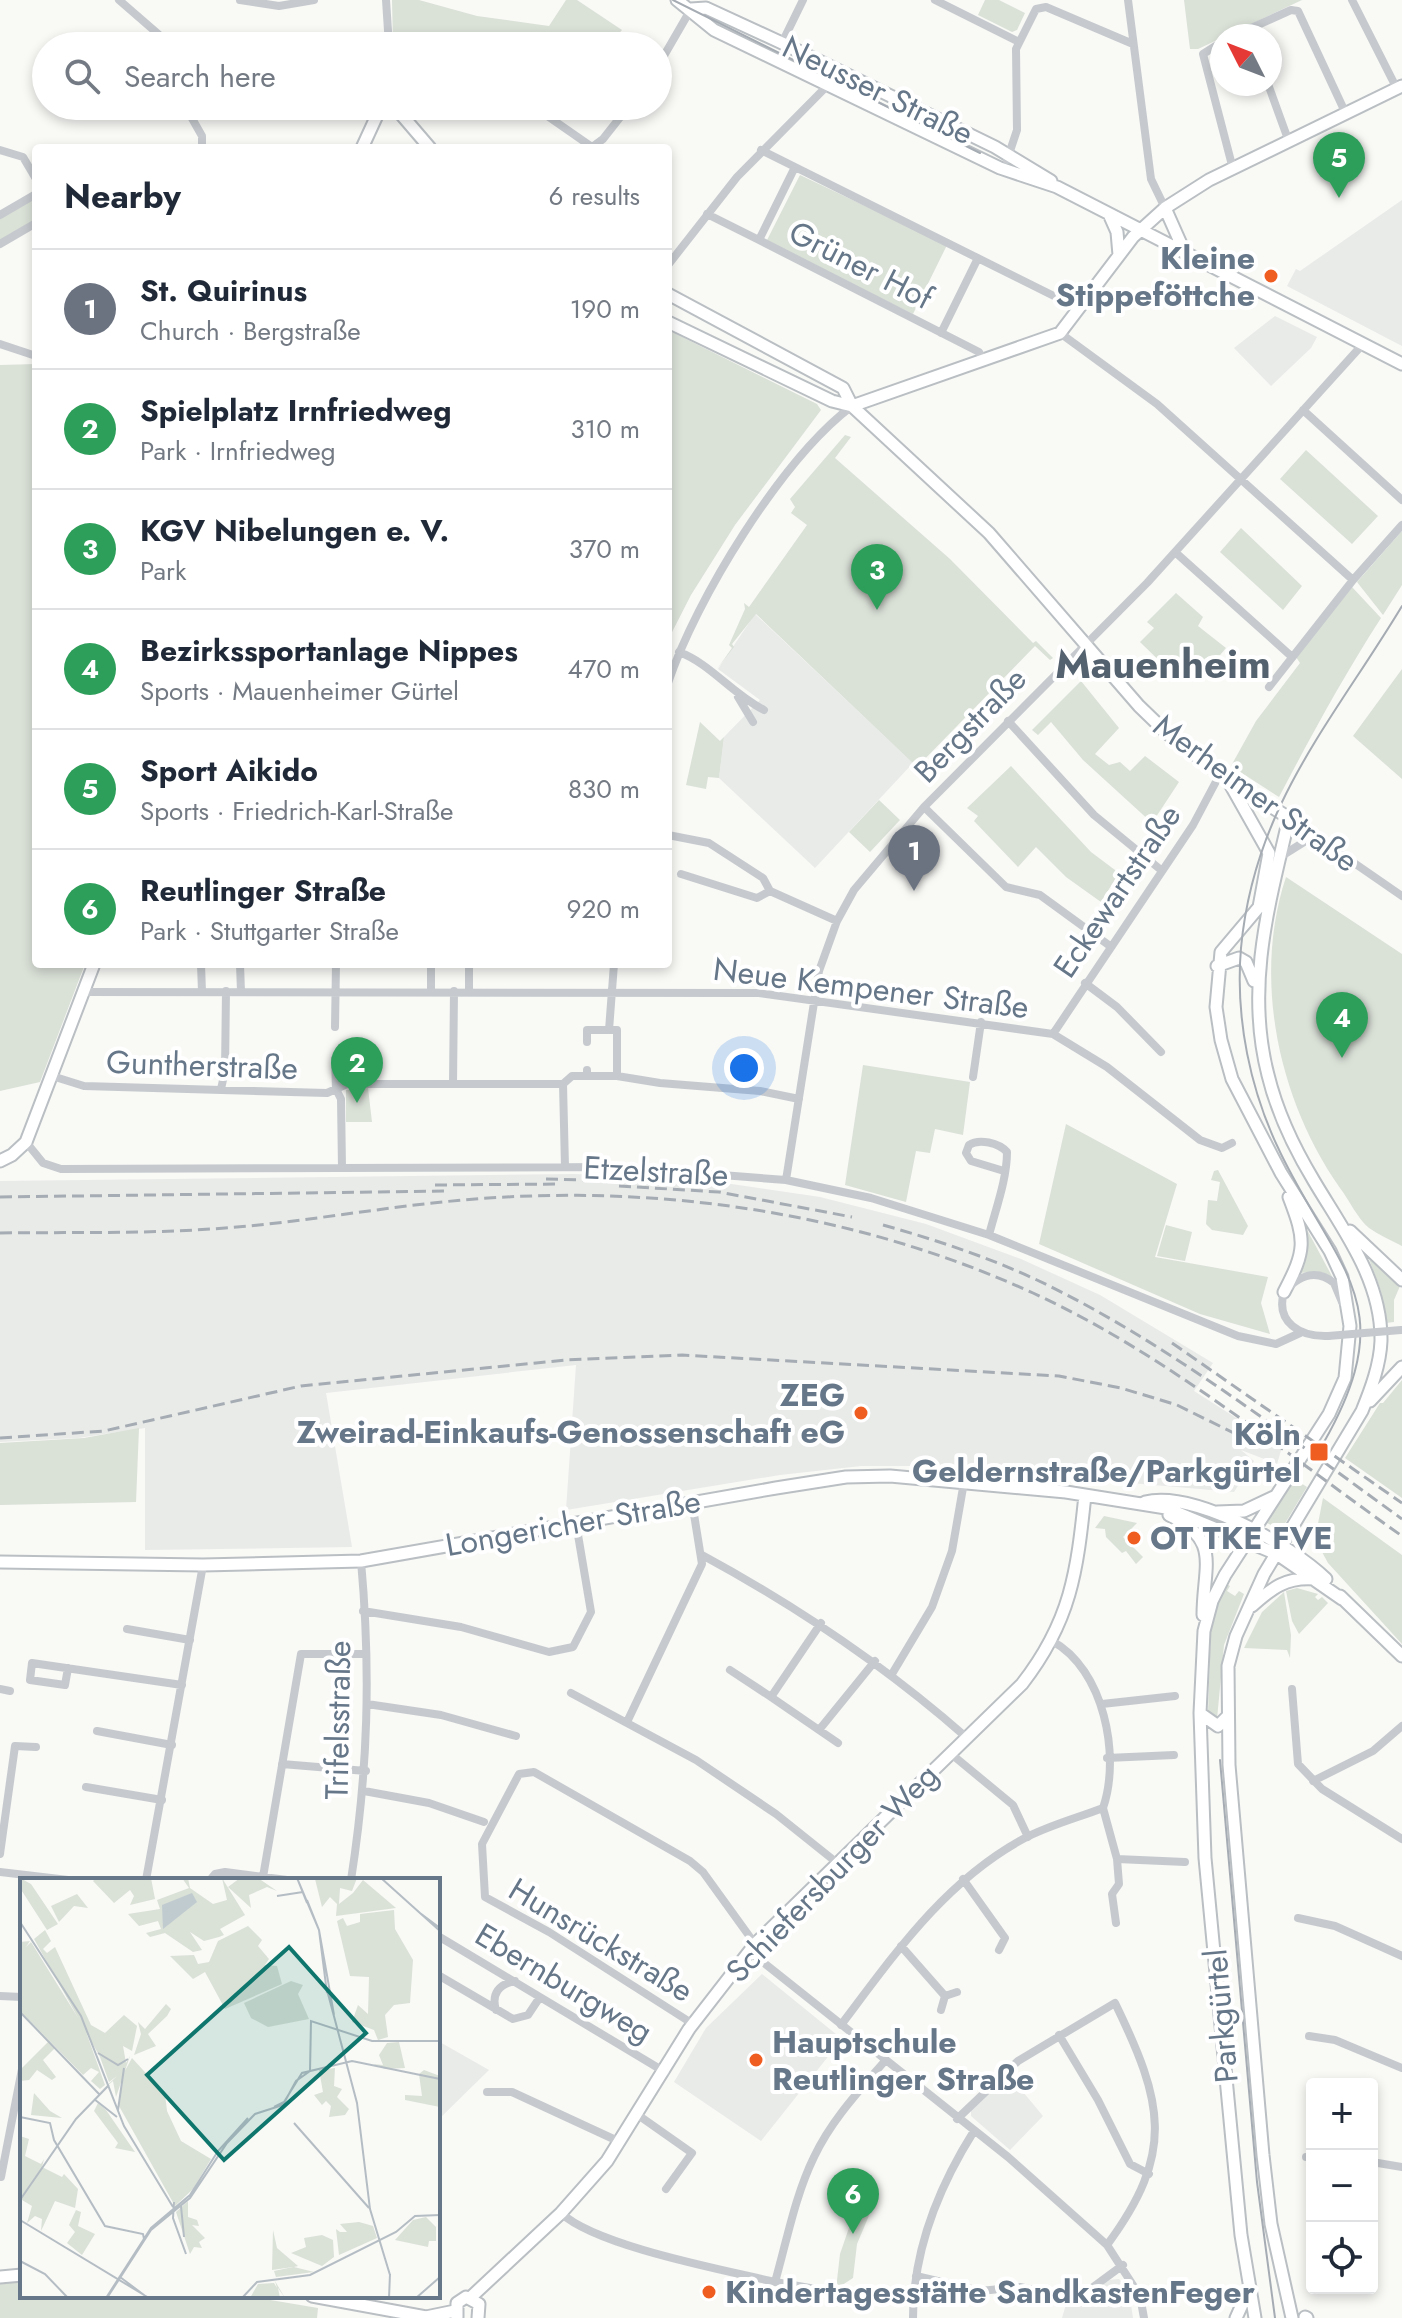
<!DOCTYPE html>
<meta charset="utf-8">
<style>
:root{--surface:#fff;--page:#f6f6f7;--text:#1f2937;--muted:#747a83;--line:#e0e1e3;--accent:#ef5e20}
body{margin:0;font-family:Jost,sans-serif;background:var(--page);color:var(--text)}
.controls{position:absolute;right:24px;bottom:24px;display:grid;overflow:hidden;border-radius:8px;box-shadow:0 4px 12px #0003}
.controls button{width:72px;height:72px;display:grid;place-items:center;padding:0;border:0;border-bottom:2px solid var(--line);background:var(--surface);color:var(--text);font:40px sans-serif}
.compass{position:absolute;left:1210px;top:24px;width:72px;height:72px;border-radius:50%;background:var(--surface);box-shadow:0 4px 12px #0003;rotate:312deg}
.you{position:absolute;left:744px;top:1068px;width:28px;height:28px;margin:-20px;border:6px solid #fff;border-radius:50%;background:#1a73e8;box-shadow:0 0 0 12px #1a73e833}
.badge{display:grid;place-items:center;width:52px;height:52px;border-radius:50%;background:var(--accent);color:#fff;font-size:26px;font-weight:700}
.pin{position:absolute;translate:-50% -66px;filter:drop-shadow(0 2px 4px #0008)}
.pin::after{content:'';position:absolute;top:42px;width:28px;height:24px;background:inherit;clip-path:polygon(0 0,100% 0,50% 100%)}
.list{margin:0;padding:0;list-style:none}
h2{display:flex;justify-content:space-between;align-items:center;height:104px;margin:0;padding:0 32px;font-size:34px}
h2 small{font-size:26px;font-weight:400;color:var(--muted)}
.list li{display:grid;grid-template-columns:52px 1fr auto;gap:24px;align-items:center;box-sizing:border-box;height:120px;padding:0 32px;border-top:2px solid var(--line)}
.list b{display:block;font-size:30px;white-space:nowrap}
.list p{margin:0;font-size:26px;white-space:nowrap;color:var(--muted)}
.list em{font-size:26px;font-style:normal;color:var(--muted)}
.icon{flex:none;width:44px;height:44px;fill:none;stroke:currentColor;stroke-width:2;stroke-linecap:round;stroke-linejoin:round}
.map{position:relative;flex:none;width:1402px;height:2318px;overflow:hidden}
.search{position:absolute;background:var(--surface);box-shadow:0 4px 12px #0003;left:32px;top:32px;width:640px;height:88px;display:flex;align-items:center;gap:20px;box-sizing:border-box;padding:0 28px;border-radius:44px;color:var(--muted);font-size:30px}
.panel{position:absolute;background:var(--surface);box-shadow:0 4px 12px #0003;left:32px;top:144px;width:640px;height:824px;border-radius:8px}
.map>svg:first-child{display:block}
.built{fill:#e9ebe9}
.green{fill:#dae1d7}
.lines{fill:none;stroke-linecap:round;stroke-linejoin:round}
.secondary-casing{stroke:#babfc4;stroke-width:15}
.street{stroke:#c6cace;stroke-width:8}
.secondary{stroke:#fff;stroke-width:11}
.tram{stroke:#a6acb3;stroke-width:2}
.rail{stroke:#a6acb3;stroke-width:3;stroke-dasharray:12 6;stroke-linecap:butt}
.street-bridge{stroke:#c6cace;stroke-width:8}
.poi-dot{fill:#ef5e20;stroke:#fff;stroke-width:3}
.labels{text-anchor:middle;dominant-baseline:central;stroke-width:8;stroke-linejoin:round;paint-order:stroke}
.street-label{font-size:32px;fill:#667789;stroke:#fff}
.poi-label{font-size:32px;font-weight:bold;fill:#667789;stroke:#fff;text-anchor:end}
.district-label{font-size:40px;font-weight:bold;fill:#54616e;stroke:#fff}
.inset-road{fill:none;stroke:#b5bdc4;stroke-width:2}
.view{fill:#0f766e;fill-opacity:0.15;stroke:#0f766e;stroke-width:4}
.inset-edge{fill:none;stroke:#667789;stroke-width:4}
</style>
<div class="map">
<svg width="1402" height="2318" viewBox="0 0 1402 2318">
<rect width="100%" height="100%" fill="#f9f9f6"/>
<path class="built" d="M1402,200v146l-115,-60 9,-17 4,2z
M1275,316l42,21 -6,11 -40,38 -37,-38z
M755,614l158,149 -98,105 -96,-90 5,-41 36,-37 -42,-31z
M574,1174l116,4 130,19 106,27 95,35 79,36 113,68 -19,28 88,56 -5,17 -36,-14 13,11 -20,31 -299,-26h-74l-81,9 -214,35 10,-145 -250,28 26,154 -207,3v-122l-67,10 -78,4v-261z
M762,1974l80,65 -81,102 -87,-59 32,-54z
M438,2041l51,29 -51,50z
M1008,2074l35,42 -33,34 -39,-34v-7z
M1119,2279l10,12 4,27h-71l5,-17 16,-2 26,-19z"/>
<path class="green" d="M392,0h27l58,16 72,10 17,-26h11l45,30 -14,16h-149l-24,-10 -12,10h-30z
M985,0h14l26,13 -8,17 -5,2 -34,-17z
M1184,0h118l-104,49h-8z
M800,175l147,70 -34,69 -147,-72z
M36,196v24l-36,21v-23z
M668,330l149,74 4,6 -86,115 -44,70 -23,45z
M36,364v600h49l-45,118 -40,9v-726z
M845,435l6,2 -16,21 115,101 83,84 3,-2 17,17 -3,2 -15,-14 -118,121 -161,-153 -24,30 2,3 -17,22 15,-21 -3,-3 16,-36 -1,-6 5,4 58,-82 -16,-12 4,-6 -5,-8z
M1306,450l72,66 -26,28 -72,-65z
M1241,528l61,58 -19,24 -63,-58z
M1402,531v54l-19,30 -26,-33z
M1352,587l29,31c-38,59 -70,118 -102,179l-48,-31 25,-45 44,-58 -4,-6z
M1176,593l27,24 -5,9 28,22 -22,26 -18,-12 -12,13 -34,-33 14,-14 -7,-6z
M1402,669v110l-49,-43z
M1081,681l38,47 -24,26 14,11 11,-3 10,9 15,-15 34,26 -27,41 -69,-63 -32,-38 -13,13 -6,-5z
M700,722l20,19 4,-4 -5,41 -11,-1 -2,12 -20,-4z
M1011,766l80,86 28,21 -18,29 -35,-25 -30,-30 -18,20 -44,-46 4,-5 -11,-8z
M879,800l21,20 -30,32 -21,-20z
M1286,877l116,77v292c-11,-6 -23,-11 -33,-18 -11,-9 -20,-28 -29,-40 -61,-87 -88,-208 -54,-311z
M863,1065l107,17 -7,53 -28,-6 -5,24 -14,-2 -10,51 -61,-17z
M368,1088l4,34h-26v-32z
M1066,1124l111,60 -22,73 113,20 -7,26 9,31 -70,-20 -161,-70z
M1218,1170l30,56 -5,9 -31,-5 -6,-6 2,-24 9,1 3,-19 -9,-2 3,-9z
M1166,1225l26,7 -7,29 -28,-5z
M1305,1226l29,54 -15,-8 -21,1 9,-27z
M1369,1259l31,27 -6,14v22l-8,1 -5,-32z
M1402,1380v118l-57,-40 35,-55h3z
M139,1428l-3,74 -136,3v-62l84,-5z
M1293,1478l14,9 -26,43 -16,-8z
M1323,1498l79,57v89l-74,-81 -13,-24z
M1104,1516l33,7 -14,14 20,20 -7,7 -10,-13 -4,2 -16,-16 -1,-8 -10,-1z
M1225,1583l5,3 -3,5 8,5 4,-5 5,3 -20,51 -7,74 -9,-6 3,-90z
M1297,1588l21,6 -3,3 3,3 4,-3 6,6 -29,31 -7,-13 -6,-30z
M1284,1592l7,43 -1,23 -3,-8 -43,-2 18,-36z
M864,2184l10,3 -1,19 -16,38 -4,34 -17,11 4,-35z
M22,2281v15h224l72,12 -1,10h-317v-35z"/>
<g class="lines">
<defs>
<path id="secondary" d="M677,0l37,30 286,138 57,19 345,177
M691,9l15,-1 76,35 213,104 56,34
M394,106l36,42
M362,148l17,-37
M1165,208l20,45
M1109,214l8,18 2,23
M668,294l175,94 9,18 137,127 150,173 29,28 52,40 69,44c-20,86 -44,168 -21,257 9,37 26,73 46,106 29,49 68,99 67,160 -1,24 -10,48 -19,70l-98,163 -28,62 -8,30 1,99 34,390 8,69 21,94
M668,322l164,79 20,5
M852,406l208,-73 73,-96 32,-29 44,-28 193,-94
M1229,782l40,71 -10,54 -38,45 -5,55 5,33 11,39 49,94 49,78 12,26 8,49 -5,52 -16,36 -104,161 -13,26 -8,30 -4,82 5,145 36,377 14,83
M1217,966l22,-8 7,4 8,19
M0,1161l12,-6 14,-13 68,-178
M1350,1231l52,49
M1284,1292c22,-42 22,-51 5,-95
M1370,1401l32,-34
M1145,1502c49,-12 146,43 181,77
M1217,1512l27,-1 32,-15
M1169,1515c53,25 34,51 34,100
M0,1562l203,3 158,-4 415,-73 70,-11 44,-1 176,16 100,16 111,46 65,45
M1340,1596l62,60
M1252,1606c20,-18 34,-29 62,-27
M1201,1714l17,12 10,-10
M0,2277l22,-2
M312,2296l114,21 29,-6
M470,2298l91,-85 46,-52 82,-132 66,-85 267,-260c49,-63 55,-112 63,-189
M457,2317v-14l9,-6 13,7 -1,14
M1305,2317l2,1
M1236,2318l13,-29"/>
</defs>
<use href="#secondary" class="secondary-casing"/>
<path class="street" d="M119,0l53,46
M240,0l39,6 35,-6
M386,0l3,46
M935,0l84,42
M1128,0l23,179 14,29
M1352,0l45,89
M1234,36l15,-7
M1251,36l-2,-7 42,-19 7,1 48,103
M1222,42l-19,12 30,115
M782,43l21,-43
M430,46l8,-5 10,5
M658,66l33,-57
M1268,84l21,58
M185,106l17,30v12
M533,106l59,41
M591,148l12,-9 26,-33
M0,150l23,7 13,22
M761,150l34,17
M1007,160l10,-30 -1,-81 20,-40 10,-2 87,37
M707,214l52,26
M0,215l36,-21
M0,244l36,-21
M668,265l69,-88 91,-92
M941,333l37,-75
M1060,333l97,71 196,176
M0,344l36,12
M982,358l-3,-6 -220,-112 36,-73 285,142
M1303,410l99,90
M1175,552l116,104
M679,652c32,12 52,41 85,58
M668,683c28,-84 113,-223 184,-277
M1269,687l84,-107 49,-55
M738,697l15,25
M1008,721l86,94 67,55
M924,807l82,80 34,8 70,51
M1289,818l113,78
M668,835l41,8 54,35 7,13 67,30
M1280,857l32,-20
M681,874l76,24 13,-7
M201,964l1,28
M240,964l1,28
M469,964v27
M1085,983l32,24 44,45
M431,991v-27
M84,992l675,1 294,41 54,33 93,73 22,8 10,-5
M335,1027l1,-63
M609,1030l5,-66
M1053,1034l140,-209 27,-51
M587,1042v-12h30v46h-30v-6
M335,1059l1,30 5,10 1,69
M52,1076l32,10 243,7 20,-9h216l9,-8h15
M617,1076l43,7 100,8 39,8
M973,1077l8,-55
M453,1084l1,-93
M563,1084l2,83
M221,1089l4,-18 1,-80
M26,1142l17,21 18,6 556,-2 169,13 85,18 118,37 249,101 38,8 24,-11
M786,1180l33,-209 18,-50 17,-31 70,-83 223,-224 216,-239
M989,1235c7,-27 18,-56 18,-83 -8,-9 -28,-14 -38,-7l-3,8 5,8 33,10
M1328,1336c-27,1 -53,-13 -44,-44 14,-16 32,-24 50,-9l8,19
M702,1555c96,52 182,110 264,182
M363,1611l98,16 88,25 24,-5 18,-35 -15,-89
M821,1623l-50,74 48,33 56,-69
M127,1629l63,11
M68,1668l-3,17 -35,-5 2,-17 150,22
M730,1670l41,27
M892,1674l40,-67 20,-56 12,-69
M0,1689l10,2
M1292,1689l6,75 24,25 80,50
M571,1693l125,67 80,54 60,48
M367,1704l74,11 75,21
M1102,1704l73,-8
M627,1722l75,-158 -10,-62
M819,1730l19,13
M97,1731l75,14
M950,1753l63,52 15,32
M1107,1758l67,-3
M282,1764l84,7
M1313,1781l60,-30 29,-25
M86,1787l76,13
M364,1791l65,12 55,19
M1103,1808l14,51 68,3
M0,1854l15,-108 21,1
M0,1872l68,8
M263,1877l38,-223h64
M963,1879l42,59 -6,12
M146,1880l57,-315
M210,1880l5,-6 10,-2 62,8
M351,1880c17,-109 20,-208 10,-319
M1298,1918l37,8 67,30
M1116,1923l-4,-29 7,-10 -2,-25
M438,1936l227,136
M901,1946l44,50 -4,14
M749,1951l259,206 99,88 33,51 4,22
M438,1975l75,44 15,-4 12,-18
M0,1996l22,1
M945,1996l12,-4
M496,2010c-5,-16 3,-26 19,-29
M693,2024l-144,-92 -64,-35 -3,-53 37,-70 15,-2 156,89 13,11 52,72
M841,2025c53,-70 103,-143 182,-186 24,-13 54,-21 80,-31 18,-52 1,-139 -51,-167
M1059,2035l39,65 32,64 19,10
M1309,2036l26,4 67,28
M487,2092h25l108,50
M638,2115l54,38 -26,36
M957,2119l61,-58 97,-58c48,99 61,149 -8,242
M1306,2157h6
M1372,2162l30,5
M1,2177l21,-108
M561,2213c35,33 163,57 214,69 12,-42 20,-86 39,-125 17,-36 44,-65 70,-95
M916,2276l64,15 40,-4 46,10 15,-1 42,-31
M775,2282l76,13
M913,2318c0,-68 25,-130 61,-187"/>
<use href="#secondary" class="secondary"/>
<path class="tram" d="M673,0l307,153
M1324,1442c78,-138 15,-169 -43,-288 -31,-63 -46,-136 -40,-206 13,-142 91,-226 161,-342
M1220,1760l37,422 18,136"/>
<path class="rail" d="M546,1179l84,2
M435,1185l124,-1
M619,1186l100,6 133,25
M0,1197l448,-6
M883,1225c53,15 105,32 154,55 128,61 250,156 365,239
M0,1233c75,-1 150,1 225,-5 79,-6 158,-21 238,-28 194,-17 393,12 570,93 133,61 250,159 369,243
M1172,1343l230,160
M0,1438l104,-7 197,-45 265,-26 116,-5 377,21 62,12 56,17 81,40"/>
<path class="street-bridge" d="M1328,1336l73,-6"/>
</g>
<g class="poi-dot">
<circle cx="1271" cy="276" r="8"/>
<circle cx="861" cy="1413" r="8"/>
<rect x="1309" y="1442" width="20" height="20" rx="4"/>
<circle cx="1134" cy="1538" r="8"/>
<circle cx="756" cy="2060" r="8"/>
<circle cx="709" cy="2292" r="8"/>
</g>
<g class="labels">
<g class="street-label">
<text transform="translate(878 90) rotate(26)">Neusser Straße</text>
<text transform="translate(861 265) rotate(27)">Grüner Hof</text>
<text transform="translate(970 725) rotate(-46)">Bergstraße</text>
<text transform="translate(1256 793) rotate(36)">Merheimer Straße</text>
<text transform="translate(1117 891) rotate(-56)">Eckewartstraße</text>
<text transform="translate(871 988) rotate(7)">Neue Kempener Straße</text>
<text transform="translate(202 1065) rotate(2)">Guntherstraße</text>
<text transform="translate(656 1171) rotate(3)">Etzelstraße</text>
<text transform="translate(573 1523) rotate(-10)">Longericher Straße</text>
<text transform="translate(338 1720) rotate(-89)">Trifelsstraße</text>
<text transform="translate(832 1873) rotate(-46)">Schiefersburger Weg</text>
<text transform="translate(601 1940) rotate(31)">Hunsrückstraße</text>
<text transform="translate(564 1983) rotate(31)">Ebernburgweg</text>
<text transform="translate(1221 2016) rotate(-95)">Parkgürtel</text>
</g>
<g class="poi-label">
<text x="1255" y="258">Kleine<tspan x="1255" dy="37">Stippeföttche</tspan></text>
<text x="845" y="1395">ZEG<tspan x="845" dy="37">Zweirad-Einkaufs-Genossenschaft eG</tspan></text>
<text x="1301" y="1434">Köln<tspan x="1301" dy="37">Geldernstraße/Parkgürtel</tspan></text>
<text x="1150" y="1538" text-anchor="start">OT TKE FVE</text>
<text x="772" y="2042" text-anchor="start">Hauptschule<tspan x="772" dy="37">Reutlinger Straße</tspan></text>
<text x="725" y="2292" text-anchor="start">Kindertagesstätte SandkastenFeger</text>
</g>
<g class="district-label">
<text x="1163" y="664">Mauenheim</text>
</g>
</g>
<g transform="translate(20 1878)">
<rect width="420" height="420" fill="#f9f9f6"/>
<path d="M0,0l11,6 27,40 -11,6 -27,-42zM76,0h55l4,21 -25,6 4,-9 -4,-6 -16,13 -21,-22zM162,0h6l2,10 23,16 14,-4 -5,-22 23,37 -25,14 4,6 -5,2 -15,4 -14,-9 12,18 -9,2 -28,-19 -15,4 -4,-4 15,-4 -3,-8 -19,5 -11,-12 32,-5 -3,-9 32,-12zM220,0h18l19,13 -10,-4 -18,8 2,13 -23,-21zM337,0l-5,13 -12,-3 -1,16 14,-11 10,-13 33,28 -60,8 1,-12 -7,-7 -8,10 -7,-28zM57,16l11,14 -14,-2 -15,16 -8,-16zM374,32l1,19 18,31 -3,43 -16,2 -9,10 3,22 -10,3 -4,-10 -22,-8 6,-17 10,9 1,-37 -19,-1 -13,-55 6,-3 4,8 13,-4v-8zM228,48l14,14 -4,6 11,13 -4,6 12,1 5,18 -57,25 -20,-37 -12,7 -23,-23 24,-1 4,9 11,-2 9,-21zM25,52l6,11 -8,8 4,4 8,-6 36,78 14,8 19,-18 13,11 -5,25 -9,-5 3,17 4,-7 -14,41 -3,-16 -14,12 18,-17 -8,6 -9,-25 -66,-118zM10,63l-4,6 5,-5 54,87 20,56 -5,4 -9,-8 8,-9 -8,-4 -8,7 -63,-64v-69zM271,103l12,4 -5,9 11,25 -41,8 -17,-9 -7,-15zM146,126l5,5 -4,7 -19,18 8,12 -22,9 7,-21 -3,-12 7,7zM29,163l6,7 -12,12 13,17 -4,3 -15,-10 -8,10 -9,1v-11zM379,164l6,26 -20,1 -12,-5 10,1 -4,-10 8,-12zM112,180l33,36 2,17 14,30 30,18 -18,30 -18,17 -56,-100 3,-30zM315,190l-1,18 8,3 -5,8 12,12 -4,6 -16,2 2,-11 -5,-5 -4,4 -8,-10 9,-3 -4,-22zM404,192l16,6v31l-35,-7v-5l17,1 -3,-22zM14,215l16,18 12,7 -31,-3zM78,225l8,7 29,42 -20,-4 3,-5 -24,-32zM0,258l9,3 -4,17 16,8 3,-5 -2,8 20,10 2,-3 14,15 -3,19 -20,-7 -14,30 1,-12 -7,-3 -8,7 5,-17 -10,-6zM168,323v16l9,3 2,6 -7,-1 13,13 -6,4 3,6 -8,-1 -4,7 -14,-42zM56,332l5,2 -3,14 17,8 -13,21 -15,-12 8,-11 -6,-7zM406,339l10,10v14h-7l-1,6 -33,-7 18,-20zM339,344l14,4 4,12 -38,17 -3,-26 4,3h7l-7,-8zM253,352l4,18 21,18 -4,1 20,5 -38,5 -2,-6 19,-4 -21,3zM302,357l11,5 1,17 -12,9 -31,-13 15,-6 -2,-9zM255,403l10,17 -7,-10 2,10h-30l8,-14 16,-1 3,5z" fill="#dae1d7"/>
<path d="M172,15l5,9 -34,27 -1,-24z" fill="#c0cbd0"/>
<path class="inset-road" d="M277,0l10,25M277,0l22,52 15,85M361,0l59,53M257,18l26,-4M287,22l12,30 8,63M400,35l20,15M0,44l61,94 43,110 49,81M307,112l30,113 13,106 20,66M0,134l79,82M78,175l20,12 10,-6M74,221l23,18M254,229l10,-5 18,-29 50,-12 88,18M98,232l6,-42M0,239l30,6 4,17 51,86 38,8 1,5M274,245l75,85M0,322l56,-81 33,-34M154,324l-1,16 13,36M161,328l3,31M0,342l129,78M0,383l25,13 23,24M100,399l28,21M86,420l45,-70 39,-33 28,-44 30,-33M87,420l44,-68 39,-32 37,-55 28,-29 28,-9 13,-24 14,-10 1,-50 61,20h68M222,420l15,-16 53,-7 86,-43 19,-16 25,-1M369,420l1,-24M396,420l24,-21"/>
<path class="view" d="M269,69l77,86 -142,127 -77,-85z"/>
<rect width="420" height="420" class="inset-edge"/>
</g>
</svg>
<div class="controls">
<button>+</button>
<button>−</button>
<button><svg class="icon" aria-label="locate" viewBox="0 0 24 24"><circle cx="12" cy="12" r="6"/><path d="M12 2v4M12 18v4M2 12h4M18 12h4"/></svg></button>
</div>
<svg class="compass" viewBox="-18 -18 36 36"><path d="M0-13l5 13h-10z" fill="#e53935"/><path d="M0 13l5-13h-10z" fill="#747a83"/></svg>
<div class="you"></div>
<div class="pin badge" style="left:914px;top:891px;background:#6b7280">1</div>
<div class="pin badge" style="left:357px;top:1103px;background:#2e9e5b">2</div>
<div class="pin badge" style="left:877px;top:610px;background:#2e9e5b">3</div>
<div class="pin badge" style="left:1342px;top:1058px;background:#2e9e5b">4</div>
<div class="pin badge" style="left:1339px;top:198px;background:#2e9e5b">5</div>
<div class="pin badge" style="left:853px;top:2234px;background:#2e9e5b">6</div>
<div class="search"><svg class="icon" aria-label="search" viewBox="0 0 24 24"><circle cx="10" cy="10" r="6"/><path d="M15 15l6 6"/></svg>Search here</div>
<section class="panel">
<h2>Nearby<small>6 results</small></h2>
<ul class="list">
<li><span class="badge" style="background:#6b7280">1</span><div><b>St. Quirinus</b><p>Church · Bergstraße</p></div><em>190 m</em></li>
<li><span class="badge" style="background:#2e9e5b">2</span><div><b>Spielplatz Irnfriedweg</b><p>Park · Irnfriedweg</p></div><em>310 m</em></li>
<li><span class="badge" style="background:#2e9e5b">3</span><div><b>KGV Nibelungen e. V.</b><p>Park</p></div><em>370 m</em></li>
<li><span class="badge" style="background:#2e9e5b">4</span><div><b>Bezirkssportanlage Nippes</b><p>Sports · Mauenheimer Gürtel</p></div><em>470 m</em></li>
<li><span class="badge" style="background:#2e9e5b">5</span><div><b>Sport Aikido</b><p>Sports · Friedrich-Karl-Straße</p></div><em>830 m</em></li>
<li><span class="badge" style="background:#2e9e5b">6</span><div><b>Reutlinger Straße</b><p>Park · Stuttgarter Straße</p></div><em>920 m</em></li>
</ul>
</section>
</div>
